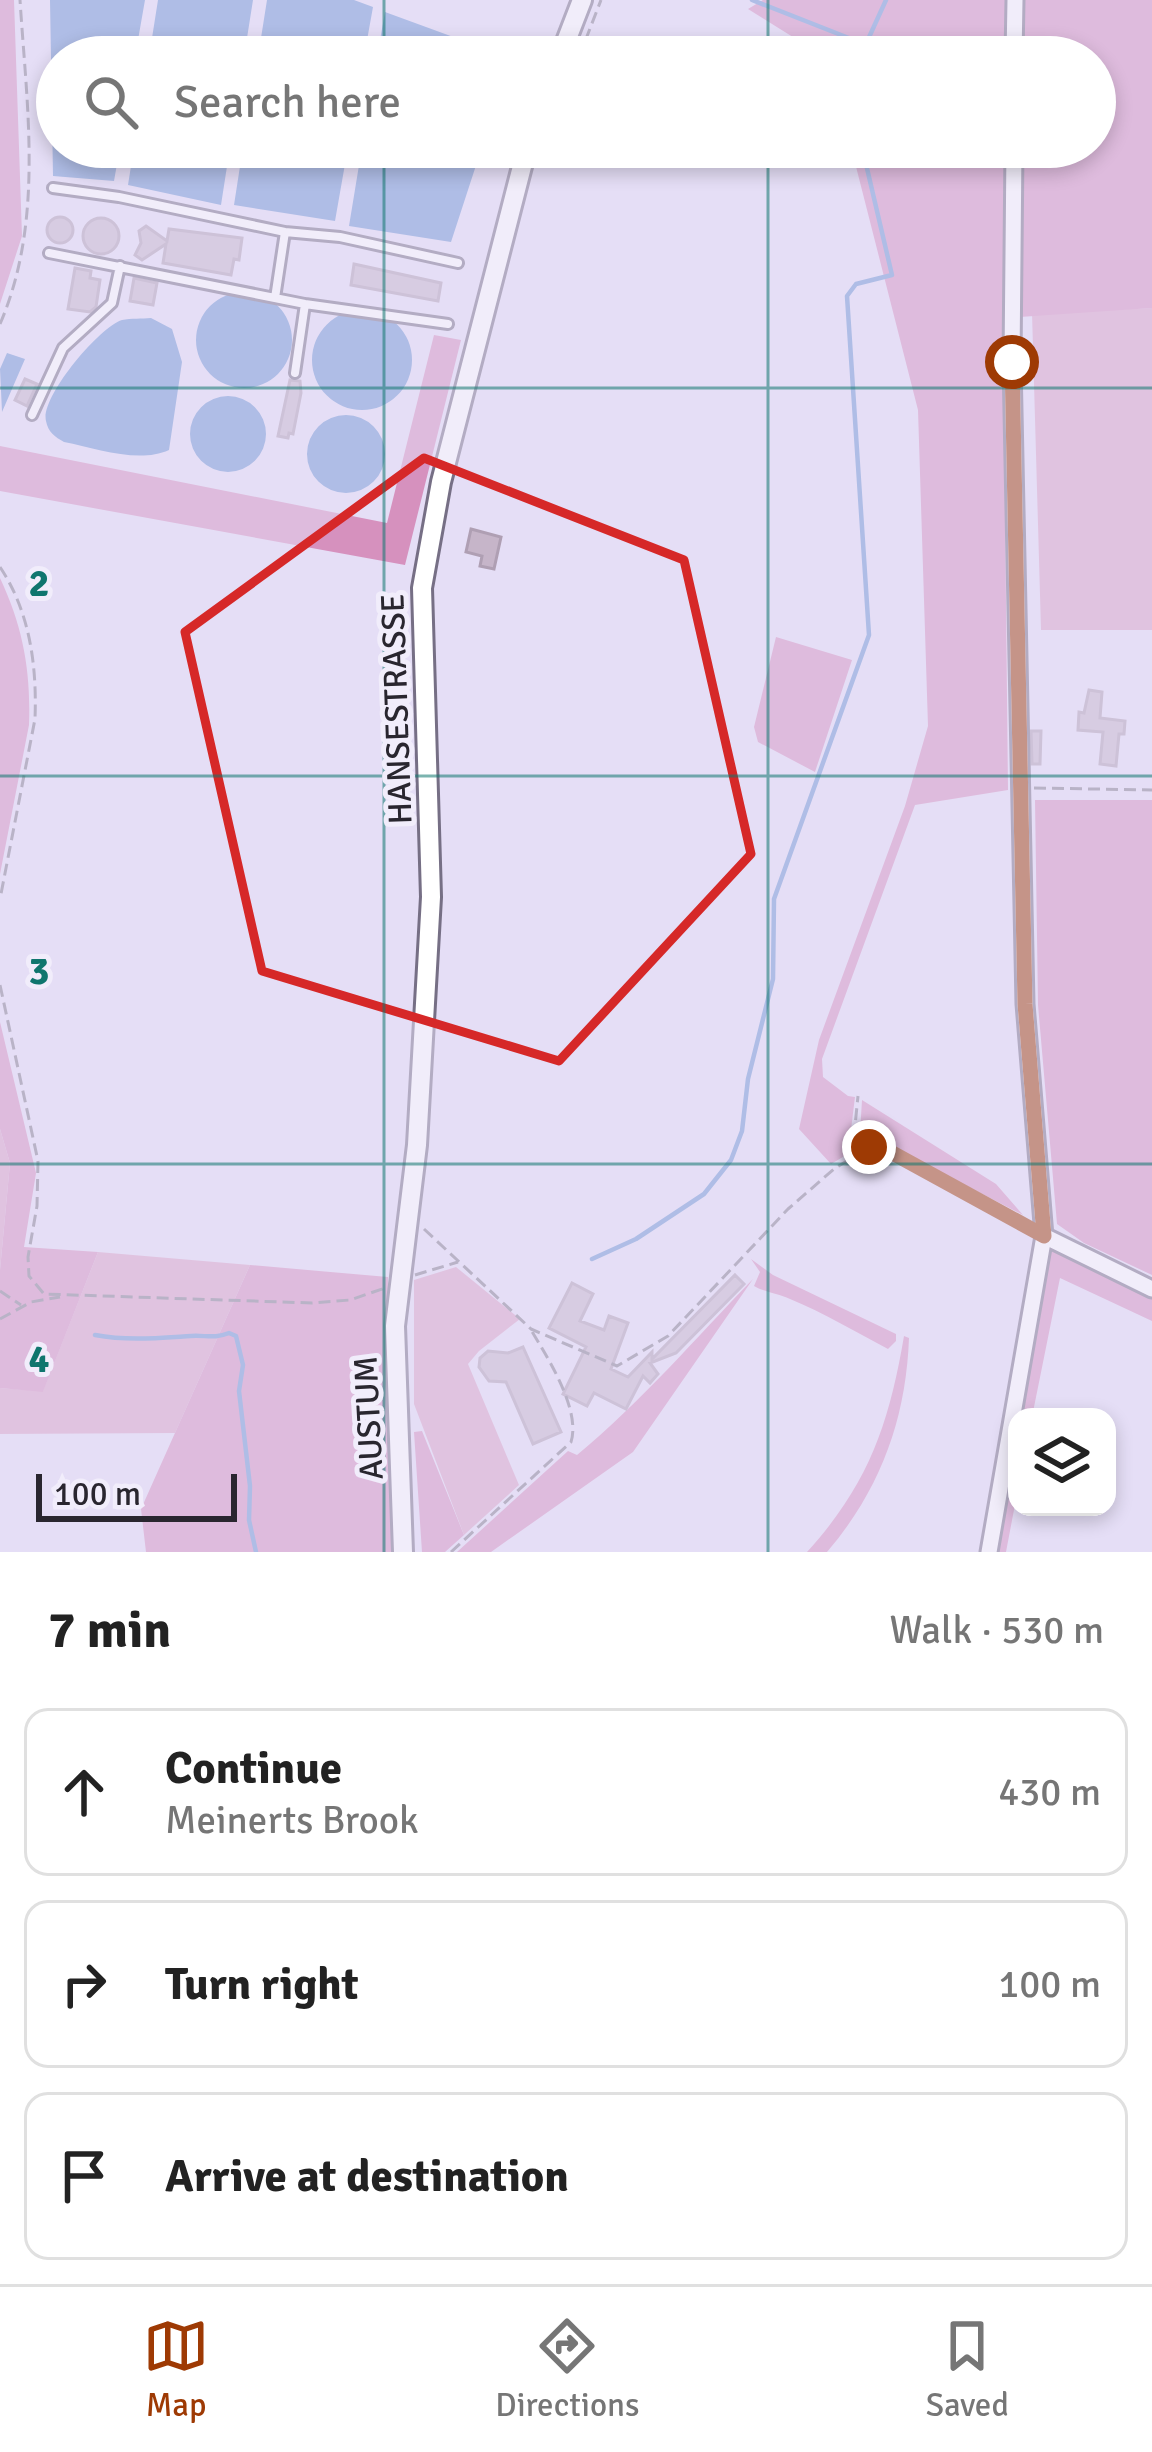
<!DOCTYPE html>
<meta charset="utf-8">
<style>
:root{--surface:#fff;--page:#f2f2f2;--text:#222;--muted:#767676;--line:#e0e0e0;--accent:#9e3a04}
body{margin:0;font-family:Signika,sans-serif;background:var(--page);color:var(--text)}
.controls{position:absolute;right:36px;bottom:36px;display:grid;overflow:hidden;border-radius:24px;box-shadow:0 6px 18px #0003}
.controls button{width:108px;height:108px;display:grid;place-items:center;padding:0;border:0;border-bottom:3px solid var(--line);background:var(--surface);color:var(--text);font:60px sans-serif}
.scale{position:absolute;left:36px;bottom:30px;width:201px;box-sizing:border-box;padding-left:12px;border:6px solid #29262f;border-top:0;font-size:33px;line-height:42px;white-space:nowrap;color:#29262f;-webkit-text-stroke:9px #f1edfb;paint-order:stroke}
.stop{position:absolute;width:36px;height:36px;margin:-27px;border:9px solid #9e3a04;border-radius:50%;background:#fff}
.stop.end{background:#9e3a04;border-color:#fff;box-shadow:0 3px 12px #0008}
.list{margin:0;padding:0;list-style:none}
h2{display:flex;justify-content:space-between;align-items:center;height:156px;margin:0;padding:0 48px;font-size:51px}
h2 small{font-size:39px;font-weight:400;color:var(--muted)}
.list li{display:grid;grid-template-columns:78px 1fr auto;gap:36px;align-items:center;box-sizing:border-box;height:168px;margin:0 24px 24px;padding:0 24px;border:3px solid var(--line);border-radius:24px}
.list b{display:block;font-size:45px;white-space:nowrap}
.list p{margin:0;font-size:39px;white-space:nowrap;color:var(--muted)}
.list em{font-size:39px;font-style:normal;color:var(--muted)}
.icon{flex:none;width:66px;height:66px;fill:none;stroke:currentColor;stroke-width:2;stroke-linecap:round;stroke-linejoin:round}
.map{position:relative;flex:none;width:1152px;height:1552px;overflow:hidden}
.search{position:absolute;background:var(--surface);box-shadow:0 6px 18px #0003;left:36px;right:36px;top:36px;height:132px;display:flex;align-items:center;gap:30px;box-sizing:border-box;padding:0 42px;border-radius:66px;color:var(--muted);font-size:45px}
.sheet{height:732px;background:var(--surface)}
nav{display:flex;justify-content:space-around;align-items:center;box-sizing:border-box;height:168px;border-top:3px solid var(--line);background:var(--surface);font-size:33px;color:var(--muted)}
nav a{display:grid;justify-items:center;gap:6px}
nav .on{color:var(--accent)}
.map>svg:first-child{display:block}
.green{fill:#daa3c6}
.forest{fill:#d691be}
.water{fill:#6d95d2}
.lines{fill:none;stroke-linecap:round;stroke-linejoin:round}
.stream{stroke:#6d95d2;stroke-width:4.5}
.building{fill:#c6b5c9;stroke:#af9fb3;stroke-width:3}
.service-casing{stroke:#766f85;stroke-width:14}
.minor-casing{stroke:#766f85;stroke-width:21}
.tertiary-casing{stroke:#766f85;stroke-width:24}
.path{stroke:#847f8f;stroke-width:3;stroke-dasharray:12 6;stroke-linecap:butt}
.service{stroke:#fff;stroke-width:8}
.minor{stroke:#fff;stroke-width:15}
.tertiary{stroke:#fff;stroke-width:18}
.route{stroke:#9e3a04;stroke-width:15}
.marked{fill:none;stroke:#d62828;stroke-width:9;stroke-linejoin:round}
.grid{fill:none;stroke:#0f766e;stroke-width:3;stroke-opacity:0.55}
.labels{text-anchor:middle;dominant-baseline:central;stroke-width:10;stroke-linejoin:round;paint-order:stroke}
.street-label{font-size:33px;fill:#29262f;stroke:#f1edfb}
.grid-label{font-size:39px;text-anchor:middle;font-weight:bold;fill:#0f766e;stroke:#f1edfb;stroke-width:10;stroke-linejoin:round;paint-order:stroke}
</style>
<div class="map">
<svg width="1152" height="1552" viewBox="0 0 1152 1552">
<rect width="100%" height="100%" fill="#e5def6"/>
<path class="green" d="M1152,308v322h-111l-9,-317z
M0,1129l10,34 -10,107z
M98,1252l152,13 -75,168 -175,1v-46l43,3z
M456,1267l64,52 -41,32 -11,13 51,121 -55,50 -50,-131v-124z"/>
<path class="forest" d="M0,0h14l8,236 -22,68z
M763,0h389v308l-149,10 5,472 -93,15 -93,254 1,18 25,19 7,1 -7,57 -17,10 -32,-35 20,-89 86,-234 23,-80 -10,-316 -67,-263h244v-90h-270l-77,-48z
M434,335l27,5 -56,225 -405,-74v-45l387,77z
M0,578c23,49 31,93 29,147l-29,149z
M776,637l76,23 -37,112 -57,-30 -4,-15z
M1035,800h117v475l-68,-32 -27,-19 -19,-219z
M0,1022l36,151 -12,74 74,5 -55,140 -43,-4v-118l10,-107 -10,-34z
M862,1100l134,84 27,31 -131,-68 -16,-4 -17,6z
M1044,1236l108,53v32l-92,-43 -28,139h-15v77l-11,58h-17z
M751,1259l22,16 123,59v7l-8,8c-32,-17 -64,-36 -98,-50 -12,-6 -26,-7 -36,-13l6,-14z
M250,1265l138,12 -1,91 9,184h-250l-5,-43z
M753,1279l-120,173 -142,100h-34l111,-101 9,4c64,-53 118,-116 176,-176z
M904,1336l5,2c-3,82 -29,152 -82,214h-20c61,-67 82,-127 97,-216z
M422,1431l42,104 -19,17h-23l-8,-120z"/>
<path class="water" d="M50,0h95l-10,57h-78v90h63l-6,34 -61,-5z
M158,0h95l-9,57h-95z
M267,0h87l19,7 -9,50h-106z
M385,12l123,45h-131z
M134,147h96l-9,58 -93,-20z
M243,147h105l-13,74 -101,-16z
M362,147h120l-31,95 -102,-16z
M196 340a48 48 0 1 1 96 0a48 48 0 1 1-96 0Z
M312 360a50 50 0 1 1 100 0a50 50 0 1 1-100 0Z
M151,318l21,11 10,33 -13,88c-31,14 -73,-2 -105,-8 -9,-5 -16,-10 -18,-21 -6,-23 52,-93 76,-101 9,-2 20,-1 29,-2z
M7,353l18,6 -23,53 -2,-43z
M190 434a38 38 0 1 1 76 0a38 38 0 1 1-76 0Z
M307 454a39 39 0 1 1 78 0a39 39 0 1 1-78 0Z"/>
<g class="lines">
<path class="stream" d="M752,0l112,44
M860,57l26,-57
M592,1259l44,-20 68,-45 27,-34 11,-29 6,-52 25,-100 1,-80 95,-264 -22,-339 9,-12 36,-9 -30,-128
M95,1335c32,6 63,3 96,1 15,-1 23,3 38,-3l7,3 7,29 -4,26 11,95 -1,34 7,32"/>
</g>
<path class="building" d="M47 230a13 13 0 1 1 26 0a13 13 0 1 1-26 0Z
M83 236a18 18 0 1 1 36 0a18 18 0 1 1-36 0Z
M146,226l21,15 2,-12 73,9 -3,22 -5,-1 -3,16 -68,-12 3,-19 -24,16 -7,-5 6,-12 -2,-12z
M354,264l87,19 -3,18 -87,-16z
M75,268l16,3 -1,7 10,2 -4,27 -6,5 -22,-3z
M134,278l23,5 -4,22 -23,-4z
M25,379l12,5 -10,22 -12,-6z
M290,380l10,1 1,12 -8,41 -4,-1 -1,5 -10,-2z
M471,529l30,8 -7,32 -14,-3 2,-10 -16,-4z
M1089,690l13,2 -2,26 25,3 -1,13h-5l-3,32 -16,-2 3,-32 -25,-2 1,-18 5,1z
M1031,731h10l-1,33h-8z
M735,1275l9,9 -68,69 -26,10 8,11 -8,9 -7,-7 -17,33 -32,-16 -7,13 -24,-12 23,-47 -37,-19 23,-45 21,11 -13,27 24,9 5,-14 19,7 -17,46 17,8 24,-25v7z
M523,1347l38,85 -28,12 -27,-62 -17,-1 -10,-14 1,-9 8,-7 20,2z"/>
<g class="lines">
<defs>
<path id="service" d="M53,188l66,9 166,35 55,5 118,26
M49,253l256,51 143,20
M275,298l10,-66
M295,373l10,-69
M32,415l31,-67 49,-45 8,-37"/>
<path id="minor" d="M1014,57l1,-57
M1044,1236l108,53
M989,1552l55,-316 -19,-232 -13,-642 2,-215"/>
<path id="tertiary" d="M560,57l22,-57
M403,1552l-8,-226 22,-181 14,-248 -9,-309 19,-106 86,-335"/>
</defs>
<use href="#service" class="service-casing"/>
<use href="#minor" class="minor-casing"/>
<use href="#tertiary" class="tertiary-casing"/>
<path class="path" d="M579,57l22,-57
M541,162l5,-15
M0,324c44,-102 27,-215 20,-324
M0,567c30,45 37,99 35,152l-35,180
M1034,788l118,2
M0,985l38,176 -1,45 -9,51 1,19 15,18 268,9 38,-3 35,-12
M852,1156l6,-60
M424,1229l107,100 86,37 51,-30 120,-127 46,-40 35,-22 18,3 143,79
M415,1275l43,-13
M0,1291l21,14
M0,1319l31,-17 29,-5
M451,1552l120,-110c10,-32 -23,-84 -40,-112"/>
<use href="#service" class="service"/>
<use href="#minor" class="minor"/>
<use href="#tertiary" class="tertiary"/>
</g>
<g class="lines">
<path class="route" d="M869,1147l18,3 157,86 -19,-232 -13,-642"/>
</g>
<path d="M0 0H1152V1552H0ZM424,458l260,102 67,294 -192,207 -297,-90 -77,-339z" fill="#e5def6" fill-opacity=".55" fill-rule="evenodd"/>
<path class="marked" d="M424,458l260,102 67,294 -192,207 -297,-90 -77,-339z"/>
<path class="grid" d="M384,0v57M768,0v57M384,147v1405M768,147v1405M0,388h1152M0,776h1152M0,1164h1152"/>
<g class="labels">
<g class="street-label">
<text transform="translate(397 709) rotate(-92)">HANSESTRASSE</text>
<text transform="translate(369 1418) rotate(-93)">AUSTUM</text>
</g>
</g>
<g class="grid-label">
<text x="39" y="596">2</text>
<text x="39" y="984">3</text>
<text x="39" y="1372">4</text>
</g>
</svg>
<div class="controls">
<button><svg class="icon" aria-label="layers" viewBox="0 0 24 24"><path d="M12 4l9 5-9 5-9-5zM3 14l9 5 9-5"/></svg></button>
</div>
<div class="scale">100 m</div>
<div class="stop" style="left:1012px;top:362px"></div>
<div class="stop end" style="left:869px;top:1147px"></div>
<div class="search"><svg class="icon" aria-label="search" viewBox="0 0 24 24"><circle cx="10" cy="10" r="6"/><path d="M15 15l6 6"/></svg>Search here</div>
</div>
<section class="sheet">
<h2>7 min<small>Walk · 530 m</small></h2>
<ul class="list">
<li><svg class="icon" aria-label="ahead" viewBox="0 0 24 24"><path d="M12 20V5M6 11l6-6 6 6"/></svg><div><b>Continue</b><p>Meinerts Brook</p></div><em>430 m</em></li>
<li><svg class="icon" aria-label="right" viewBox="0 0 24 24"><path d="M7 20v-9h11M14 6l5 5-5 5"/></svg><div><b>Turn right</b></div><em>100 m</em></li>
<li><svg class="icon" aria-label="arrive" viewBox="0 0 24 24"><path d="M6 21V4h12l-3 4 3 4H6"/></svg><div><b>Arrive at destination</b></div></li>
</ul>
</section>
<nav>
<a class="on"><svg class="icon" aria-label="map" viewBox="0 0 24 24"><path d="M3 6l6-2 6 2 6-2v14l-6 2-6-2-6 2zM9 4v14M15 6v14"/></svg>Map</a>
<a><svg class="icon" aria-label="directions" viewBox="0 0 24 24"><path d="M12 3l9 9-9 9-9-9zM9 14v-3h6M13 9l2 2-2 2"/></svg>Directions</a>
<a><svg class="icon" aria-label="saved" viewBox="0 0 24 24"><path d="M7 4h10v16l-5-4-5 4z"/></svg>Saved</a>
</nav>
